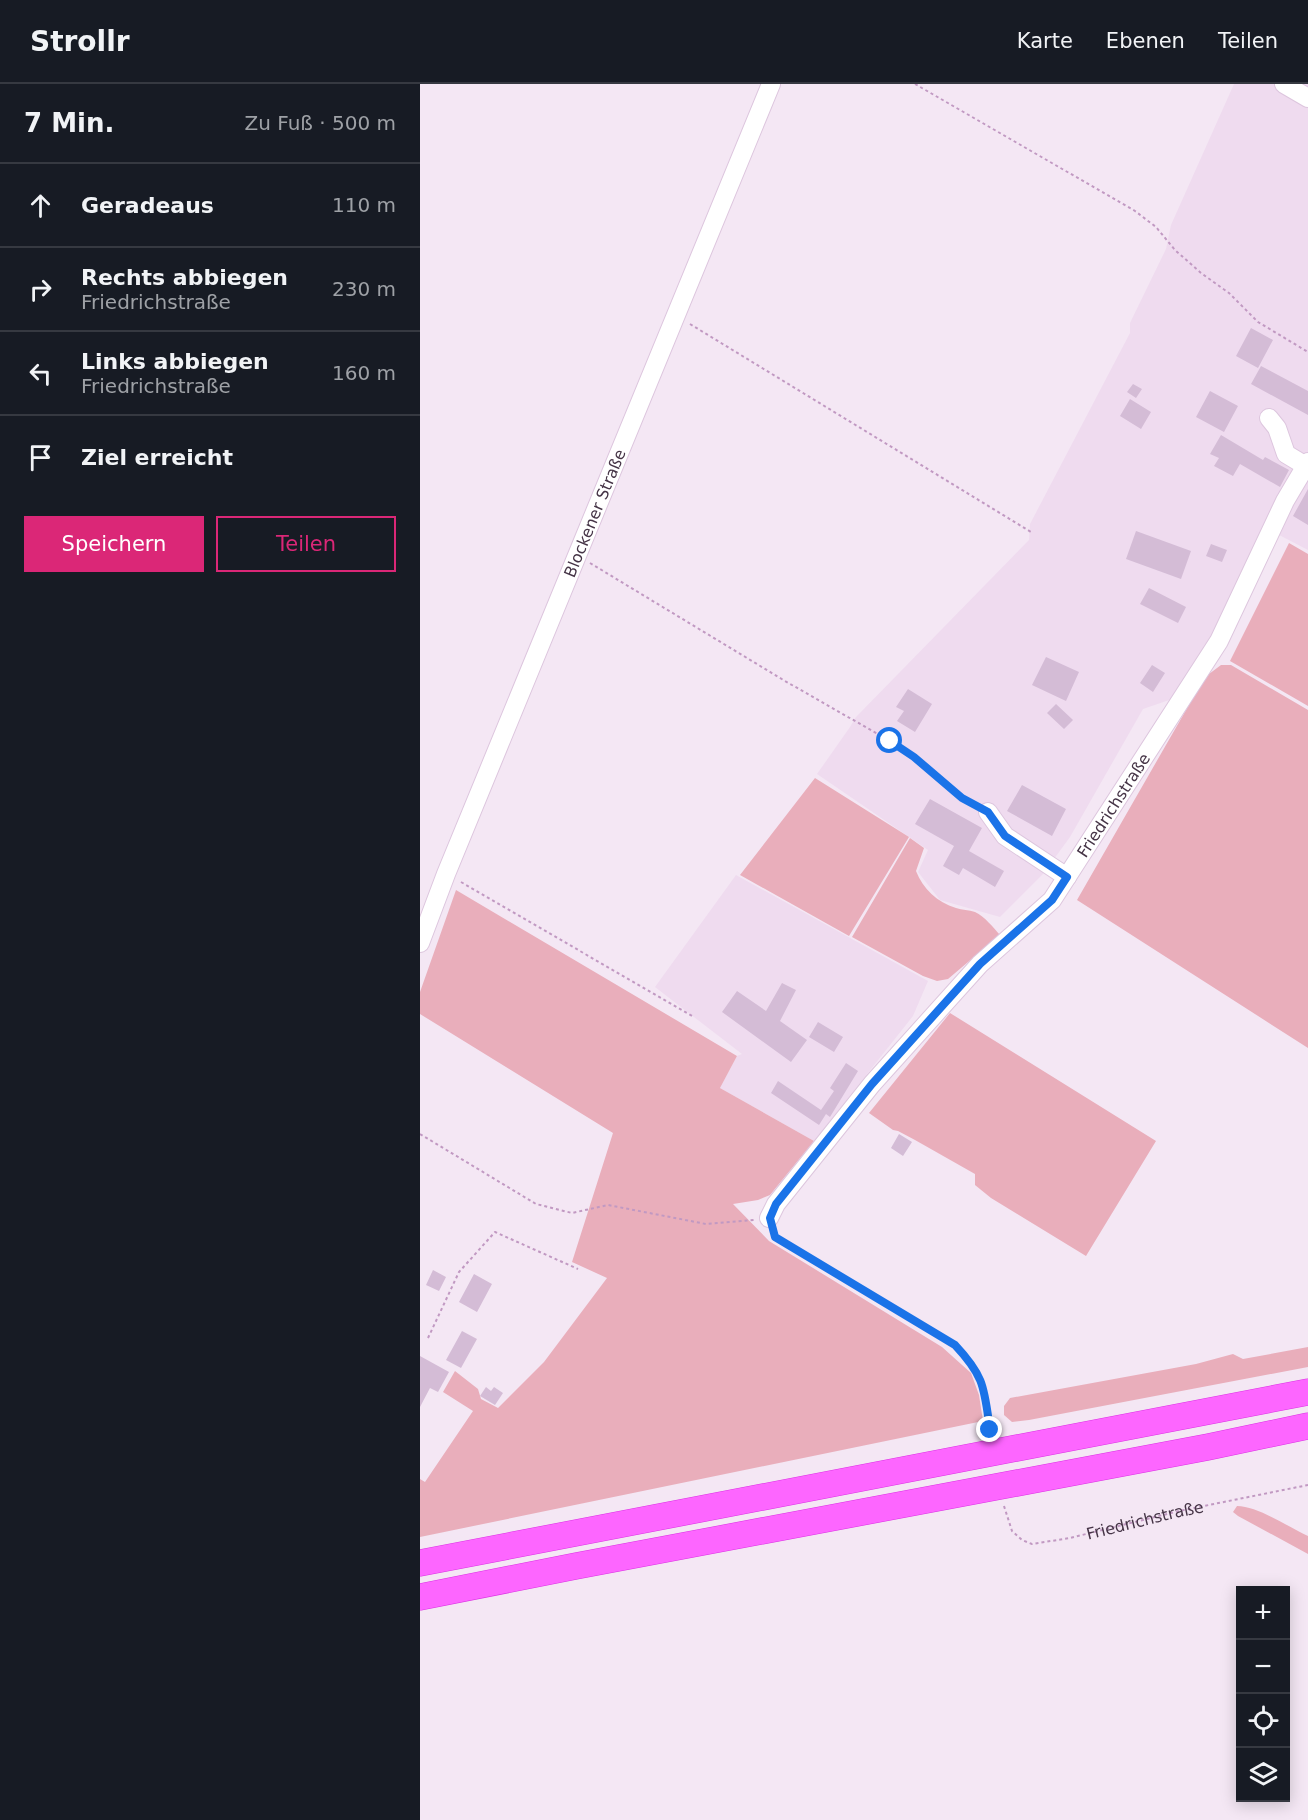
<!DOCTYPE html>
<html lang="de">
<meta charset="utf-8">
<style>
:root{--surface:#171b24;--page:#242831;--text:#f1f3f6;--muted:#9ea1a6;--line:#363941;--accent:#db2777}
body{margin:0;font-family:"DejaVu Sans",sans-serif;background:var(--page);color:var(--text)}
.controls{position:absolute;right:18px;bottom:18px;display:grid;overflow:hidden;border-radius:0px;box-shadow:0 3px 15px #0003}
.controls button{width:54px;height:54px;display:grid;place-items:center;padding:0;border:0;border-bottom:2px solid var(--line);background:var(--surface);color:var(--text);font:30px sans-serif}
.stop{position:absolute;width:18px;height:18px;margin:-14px;border:4px solid #1a73e8;border-radius:50%;background:#fff}
.stop.end{background:#1a73e8;border-color:#fff;box-shadow:0 2px 6px #0008}
.list{margin:0;padding:0;list-style:none}
h2{display:flex;justify-content:space-between;align-items:center;height:78px;margin:0;padding:0 24px;font-size:26px}
h2 small{font-size:20px;font-weight:400;color:var(--muted)}
.list li{display:grid;grid-template-columns:39px 1fr auto;gap:18px;align-items:center;box-sizing:border-box;height:84px;padding:0 24px;border-top:2px solid var(--line)}
.list b{display:block;font-size:22px;white-space:nowrap}
.list p{margin:0;font-size:20px;white-space:nowrap;color:var(--muted)}
.list em{font-size:20px;font-style:normal;color:var(--muted)}
.actions{display:flex;gap:12px;padding:18px 24px}
.actions a{flex:1;padding:14px 0;border:2px solid var(--accent);border-radius:0px;text-align:center;font-size:21px;color:var(--accent)}
.actions .main{background:var(--accent);color:#fff}
.icon{flex:none;width:33px;height:33px;fill:none;stroke:currentColor;stroke-width:2;stroke-linecap:round;stroke-linejoin:round}
.map{position:relative;flex:none;width:888px;height:1736px;overflow:hidden}
header{display:flex;align-items:center;gap:36px;box-sizing:border-box;height:84px;padding:0 30px;background:var(--surface);border-bottom:2px solid var(--line)}
header strong{font-size:28px}
nav{display:flex;gap:33px;margin-inline-start:auto;font-size:21px}
main{display:flex}
aside{flex:1;background:var(--surface)}
.map>svg:first-child{display:block}
.residential{fill:#efdbef}
.green{fill:#e9aebb}
.building{fill:#d4bcd6}
.lines{fill:none;stroke-linecap:round;stroke-linejoin:round}
.minor-casing{stroke:#ddc6de;stroke-width:20}
.highway-casing{stroke:#da32e2;stroke-width:27}
.path{stroke:#c199c2;stroke-width:2;stroke-dasharray:3 3;stroke-linecap:butt}
.minor{stroke:#fff;stroke-width:18}
.highway{stroke:#fd66ff;stroke-width:26}
.route{stroke:#1a73e8;stroke-width:8}
.labels{text-anchor:middle;dominant-baseline:central;stroke-width:5;stroke-linejoin:round;paint-order:stroke}
.street-label{font-size:16px;fill:#463547;stroke:#fff}
</style>
<header>
<strong>Strollr</strong>
<nav><a>Karte</a><a>Ebenen</a><a>Teilen</a></nav>
</header>
<main>
<aside>
<h2>7 Min.<small>Zu Fuß · 500 m</small></h2>
<ul class="list">
<li><svg class="icon" aria-label="ahead" viewBox="0 0 24 24"><path d="M12 20V5M6 11l6-6 6 6"/></svg><div><b>Geradeaus</b></div><em>110 m</em></li>
<li><svg class="icon" aria-label="right" viewBox="0 0 24 24"><path d="M7 20v-9h11M14 6l5 5-5 5"/></svg><div><b>Rechts abbiegen</b><p>Friedrichstraße</p></div><em>230 m</em></li>
<li><svg class="icon" aria-label="left" viewBox="0 0 24 24"><path d="M17 20v-9H6M10 6l-5 5 5 5"/></svg><div><b>Links abbiegen</b><p>Friedrichstraße</p></div><em>160 m</em></li>
<li><svg class="icon" aria-label="arrive" viewBox="0 0 24 24"><path d="M6 21V4h12l-3 4 3 4H6"/></svg><div><b>Ziel erreicht</b></div></li>
</ul>
<div class="actions"><a class="main">Speichern</a><a>Teilen</a></div>
</aside>
<div class="map">
<svg width="888" height="1736" viewBox="0 0 888 1736">
<rect width="100%" height="100%" fill="#f4e7f4"/>
<path class="residential" d="M814,0h74v466l-44,-23 -53,114 -36,57 -32,11 -73,128 -27,37 -43,43 -60,-17 -22,-28 10,-22 -111,-76 33,-47 6,-10 173,-177 1,-16 100,-191v-10l36,-74 5,-24z
M316,791l192,106 -15,35 -99,125 -94,-53 17,-32 5,-2 -87,-67z"/>
<path class="green" d="M869,459l19,11v152l-78,-45z
M801,581h10l77,45v338l-231,-148 128,-223z
M395,694l94,59 -60,99 -109,-61z
M490,754l14,10 -8,23c7,18 21,31 40,37 6,2 13,2 19,4 10,5 18,15 25,23l-52,44 -11,2 -14,-5 -71,-39z
M36,806l281,166 -17,32 94,53 -44,54 -12,5 -25,4 36,37 173,106 29,26 8,22 4,26 -563,116v-58l5,3 48,-71 -30,-19 12,-21 23,18 3,10 17,9 46,-46 63,-84 -35,-16 41,-129 -193,-119v-22z
M530,929l206,128 -70,115 -95,-58 -16,-13v-11l-60,-34 -17,-9 -5,-1 -24,-17z
M888,1263v20l-279,53 -17,2 -8,-7v-9l6,-8 186,-34 37,-10 10,5z
M817,1422c21,0 51,21 71,30v18l-70,-38 -5,-4z"/>
<path class="building" d="M831,244l22,12 -15,28 -22,-12z
M841,282l47,25v24l-57,-31z
M713,300l9,5 -6,9 -9,-6z
M790,307l28,15 -14,26 -28,-15z
M710,315l21,13 -10,17 -21,-13z
M801,351l42,25 2,-3 24,13 -9,17 -40,-23 -7,12 -19,-10 5,-8 -9,-4z
M888,405v36l-15,-9z
M716,447l55,20 -10,28 -55,-20z
M791,460l16,6 -5,12 -16,-6z
M729,504l37,19 -8,16 -38,-19z
M626,573l33,15 -13,29 -34,-16z
M732,581l13,8 -12,19 -13,-9z
M488,605l24,15 -17,28 -18,-11 7,-10 -8,-4z
M636,620l17,16 -9,9 -17,-16z
M602,701l44,24 -14,27 -45,-25z
M510,715l52,29 -13,23 35,20 -9,16 -32,-19 -4,7 -16,-9 11,-20 -39,-22z
M362,899l14,7 -16,31 27,19 -16,22 -69,-50 15,-21 29,20z
M398,938l25,15 -9,15 -25,-15z
M426,979l12,8 -28,46 -4,-3 -7,11 -48,-32 7,-12 43,29 13,-19 -4,-3z
M479,1050l13,8 -9,14 -12,-8z
M13,1186l13,7 -7,14 -13,-6z
M54,1190l18,10 -15,28 -18,-10z
M42,1247l15,8 -16,29 -15,-8z
M0,1272l29,16 -11,20 -8,-4 -10,19z
M66,1303l5,4 3,-4 9,6 -8,12 -15,-9z"/>
<g class="lines">
<defs>
<g id="minor">
<path d="M864,0l24,14"/>
<path d="M849,334l8,10 9,26 20,12"/>
<path d="M568,728l17,24 62,41"/>
<path id="s2" d="M0,859l26,-69 325,-790"/>
<path id="s3" d="M349,1134l7,-14 96,-120 108,-120 72,-64 167,-259 66,-140 23,-39"/>
</g>
<path id="highway" d="M0,1479l888,-171
M0,1513l156,-31 632,-119 100,-21"/>
</defs>
<use href="#minor" class="minor-casing"/>
<use href="#highway" class="highway-casing"/>
<g class="path">
<path d="M495,0l220,127 21,16 19,23 26,23 28,20 29,29 50,30"/>
<path d="M270,240l341,208"/>
<path d="M170,479l195,118 105,60 24,16 47,41 14,7"/>
<path d="M41,798l231,134"/>
<path d="M0,1050l116,70 36,9 36,-8 98,19 48,-4"/>
<path d="M354,1148l1,5 180,108c30,32 29,43 35,85"/>
<path d="M8,1254l31,-66 36,-40 83,37"/>
<path id="s1" d="M584,1422l8,25 10,9 10,4 38,-6 109,-27 129,-26"/>
</g>
<use href="#minor" class="minor"/>
<use href="#highway" class="highway"/>
</g>
<g class="lines">
<path class="route" d="M470,657l24,16 48,41 26,14 17,24 62,41 -15,23 -72,64 -108,120 -96,120 -6,14 5,19 180,108c30,32 29,43 35,85"/>
</g>
<g class="labels">
<g class="street-label">
<text stroke="none"><textPath href="#s2" startOffset="464">Blockener Straße</textPath></text>
<text stroke="none"><textPath href="#s3" startOffset="540">Friedrichstraße</textPath></text>
<text stroke="none"><textPath href="#s1" startOffset="166">Friedrichstraße</textPath></text>
</g>
</g>
</svg>
<div class="controls">
<button>+</button>
<button>−</button>
<button><svg class="icon" aria-label="locate" viewBox="0 0 24 24"><circle cx="12" cy="12" r="6"/><path d="M12 2v4M12 18v4M2 12h4M18 12h4"/></svg></button>
<button><svg class="icon" aria-label="layers" viewBox="0 0 24 24"><path d="M12 4l9 5-9 5-9-5zM3 14l9 5 9-5"/></svg></button>
</div>
<div class="stop" style="left:470px;top:657px"></div>
<div class="stop end" style="left:570px;top:1346px"></div>
</div>
</main>
